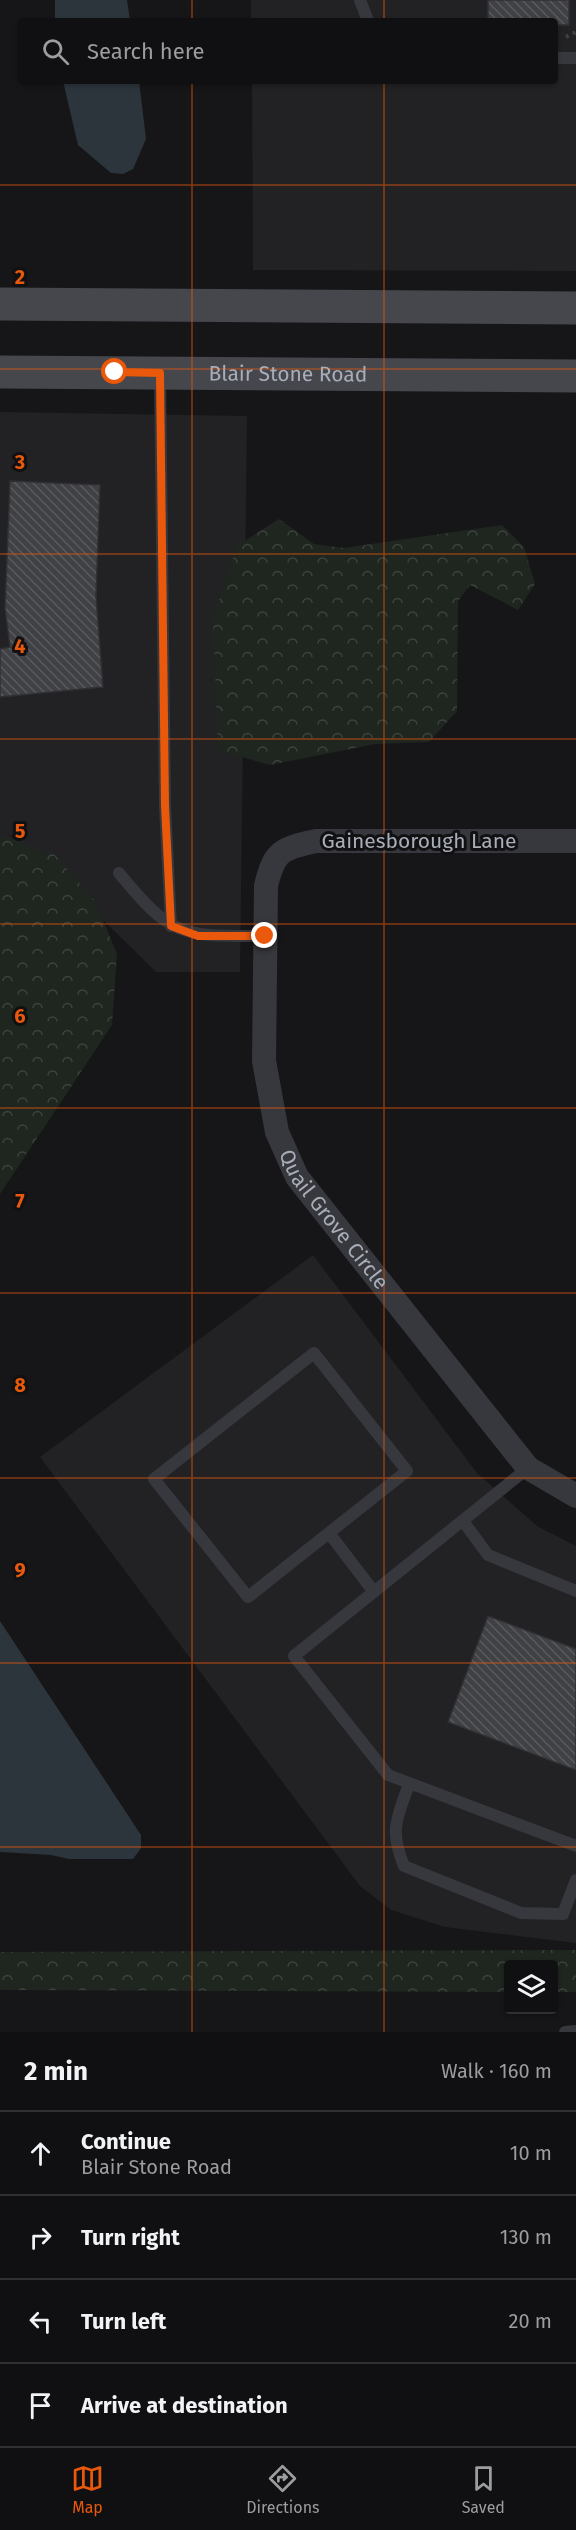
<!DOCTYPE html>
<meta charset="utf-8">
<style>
:root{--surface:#101012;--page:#1e1e20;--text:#f1f3f6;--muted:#9c9d9f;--line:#303032;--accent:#ea580c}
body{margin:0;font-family:"Fira Sans",sans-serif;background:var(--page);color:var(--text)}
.controls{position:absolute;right:18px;bottom:18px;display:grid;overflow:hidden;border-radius:6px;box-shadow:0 2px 4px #0004}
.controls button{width:54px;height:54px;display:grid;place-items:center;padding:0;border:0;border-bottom:2px solid var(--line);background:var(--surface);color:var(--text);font:30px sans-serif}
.stop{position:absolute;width:18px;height:18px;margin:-14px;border:4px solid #ea580c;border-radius:50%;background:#fff}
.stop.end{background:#ea580c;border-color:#fff;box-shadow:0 2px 6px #0008}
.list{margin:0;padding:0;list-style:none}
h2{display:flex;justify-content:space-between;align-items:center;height:78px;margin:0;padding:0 24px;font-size:26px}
h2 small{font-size:20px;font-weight:400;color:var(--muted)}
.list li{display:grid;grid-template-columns:39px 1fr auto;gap:18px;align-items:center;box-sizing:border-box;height:84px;padding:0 24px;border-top:2px solid var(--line)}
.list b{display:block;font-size:22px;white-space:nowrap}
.list p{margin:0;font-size:20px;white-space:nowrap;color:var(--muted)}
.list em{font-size:20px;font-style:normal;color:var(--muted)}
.icon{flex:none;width:33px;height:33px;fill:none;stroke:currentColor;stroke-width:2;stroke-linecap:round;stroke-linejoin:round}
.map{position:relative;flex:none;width:576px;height:2032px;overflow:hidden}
.search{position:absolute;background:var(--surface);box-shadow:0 2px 4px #0004;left:18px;right:18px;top:18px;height:66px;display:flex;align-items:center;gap:15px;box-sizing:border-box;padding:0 21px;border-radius:6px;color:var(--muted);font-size:22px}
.sheet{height:414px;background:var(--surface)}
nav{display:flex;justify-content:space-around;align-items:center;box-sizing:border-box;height:84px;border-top:2px solid var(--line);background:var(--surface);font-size:16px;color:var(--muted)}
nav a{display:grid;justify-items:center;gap:3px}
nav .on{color:var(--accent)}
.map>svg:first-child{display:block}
.built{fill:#222225}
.forest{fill:url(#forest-crowns)}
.water{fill:#2c353c}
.building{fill:url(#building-back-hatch);stroke:#303034;stroke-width:1.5}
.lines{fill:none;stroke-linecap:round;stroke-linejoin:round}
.path{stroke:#3d3f44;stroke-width:4;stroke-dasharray:3 4.5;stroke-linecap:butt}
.lane{stroke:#37383d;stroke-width:12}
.street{stroke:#37383d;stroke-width:24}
.secondary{stroke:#45474d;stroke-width:33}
.route{stroke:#ea580c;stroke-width:8}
.grid{fill:none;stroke:#e8590c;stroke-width:1.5;stroke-opacity:0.55}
.labels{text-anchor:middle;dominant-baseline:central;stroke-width:6;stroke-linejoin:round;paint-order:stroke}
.street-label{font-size:21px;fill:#a8adb8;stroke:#111113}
.grid-label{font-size:20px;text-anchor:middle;font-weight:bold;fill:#e8590c;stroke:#111113;stroke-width:6;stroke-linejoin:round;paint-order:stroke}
</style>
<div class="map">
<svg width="576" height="2032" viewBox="0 0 576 2032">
<defs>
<pattern id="forest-crowns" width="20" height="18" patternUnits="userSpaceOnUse" patternTransform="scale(1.5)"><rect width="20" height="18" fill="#1e261f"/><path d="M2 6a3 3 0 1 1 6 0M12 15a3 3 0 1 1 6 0" fill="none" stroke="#3c433d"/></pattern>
<pattern id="building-back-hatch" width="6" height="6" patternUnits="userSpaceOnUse" patternTransform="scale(1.5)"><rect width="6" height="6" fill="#404145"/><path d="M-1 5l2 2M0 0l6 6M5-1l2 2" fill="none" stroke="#595a5e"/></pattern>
</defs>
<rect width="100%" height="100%" fill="#161618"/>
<path class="built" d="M251,0h325v271l-323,-1 -1,-189h303v-60h-304z
M0,412l247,4 -7,556h-84l-126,-124 -30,-7z
M313,1255l164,218 60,53 39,20v397l-131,-16 -54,-17 -31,-24 -320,-429z"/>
<path class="forest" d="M279,519l35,25 30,4 158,-23 22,22 11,37 -17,26 -48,-25 -12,16 -1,110 -28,31 -54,2 -105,21 -52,-15 -5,-131 24,-73z
M0,836l54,18 41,47 22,53 -5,71 -112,169z
M576,1950v42h-22v-28h-46v28l-508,-2v-38z"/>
<path class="water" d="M55,0h72l3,21h-75z
M63,81h76l7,58 -13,30 -10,5 -12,-1 -33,-28z
M0,1621l141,214v13l-8,11h-64l-18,-4 -51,-3z"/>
<path class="building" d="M488,0h81v25h-14v-4h-67z
M10,481l90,4 -4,111 7,91 -103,10v-48l10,-2 -5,-39z
M488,1616l88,33v121l-128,-48z"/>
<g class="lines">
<path class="path" d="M566,37l10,-5"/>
<path class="lane" d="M360,0l8,21
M555,58h21
M160,374l5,432 6,120
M119,873c54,66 64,63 146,63
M314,1353l93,118 -159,126 -94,-118z
M528,1468l-234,188 94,119 188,71
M463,1521l25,34 88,36
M329,1533l45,59
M409,1784c-12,35 -20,45 -5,82l117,47 42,1 13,-34
M565,2032l11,-1"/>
<path class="street" id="s1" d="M576,841h-260c-34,7 -42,10 -50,45l-2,175 13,71 20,45 231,291 48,28"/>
<g class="secondary">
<path d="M0,304l576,4"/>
<path id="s2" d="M0,372l576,4"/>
</g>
</g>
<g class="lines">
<path class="route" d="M115,372l45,1 5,433 6,120 27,10h67"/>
</g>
<path class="grid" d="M192,0v21M384,0v21M192,81v1951M384,81v1951M0,185h576M0,369h576M0,554h576M0,739h576M0,924h576M0,1108h576M0,1293h576M0,1478h576M0,1663h576M0,1847h576"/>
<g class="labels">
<g class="street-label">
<text stroke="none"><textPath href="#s2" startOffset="288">Blair Stone Road</textPath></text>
<text x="419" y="841">Gainesborough Lane</text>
<text stroke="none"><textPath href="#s1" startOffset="686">Quail Grove Circle</textPath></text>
</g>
</g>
<g class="grid-label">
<text x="20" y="284">2</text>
<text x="20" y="469">3</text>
<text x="20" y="653">4</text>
<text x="20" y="838">5</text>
<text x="20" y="1023">6</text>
<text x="20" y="1208">7</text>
<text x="20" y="1392">8</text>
<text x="20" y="1577">9</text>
</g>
</svg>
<div class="controls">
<button><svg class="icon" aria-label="layers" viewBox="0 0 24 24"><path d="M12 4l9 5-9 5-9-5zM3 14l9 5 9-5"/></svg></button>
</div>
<div class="stop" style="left:115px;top:372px"></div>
<div class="stop end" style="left:265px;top:936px"></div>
<div class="search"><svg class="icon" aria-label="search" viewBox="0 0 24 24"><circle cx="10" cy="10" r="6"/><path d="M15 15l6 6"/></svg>Search here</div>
</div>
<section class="sheet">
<h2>2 min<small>Walk · 160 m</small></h2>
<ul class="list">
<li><svg class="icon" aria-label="ahead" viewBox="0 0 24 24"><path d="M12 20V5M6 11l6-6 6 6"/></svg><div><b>Continue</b><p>Blair Stone Road</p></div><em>10 m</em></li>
<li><svg class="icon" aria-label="right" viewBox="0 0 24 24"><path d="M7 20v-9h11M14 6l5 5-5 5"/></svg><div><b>Turn right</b></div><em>130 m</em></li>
<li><svg class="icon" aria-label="left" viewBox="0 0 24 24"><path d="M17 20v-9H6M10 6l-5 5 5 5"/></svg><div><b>Turn left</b></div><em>20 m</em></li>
<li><svg class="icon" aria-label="arrive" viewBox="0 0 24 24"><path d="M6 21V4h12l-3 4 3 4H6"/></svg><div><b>Arrive at destination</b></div></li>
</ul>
</section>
<nav>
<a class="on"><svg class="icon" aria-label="map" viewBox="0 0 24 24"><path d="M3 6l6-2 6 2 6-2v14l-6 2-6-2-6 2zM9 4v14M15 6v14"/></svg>Map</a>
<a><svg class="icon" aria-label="directions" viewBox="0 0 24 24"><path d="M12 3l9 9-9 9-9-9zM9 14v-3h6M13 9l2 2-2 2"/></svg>Directions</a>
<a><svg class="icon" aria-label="saved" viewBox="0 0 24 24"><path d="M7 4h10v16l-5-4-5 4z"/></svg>Saved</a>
</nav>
